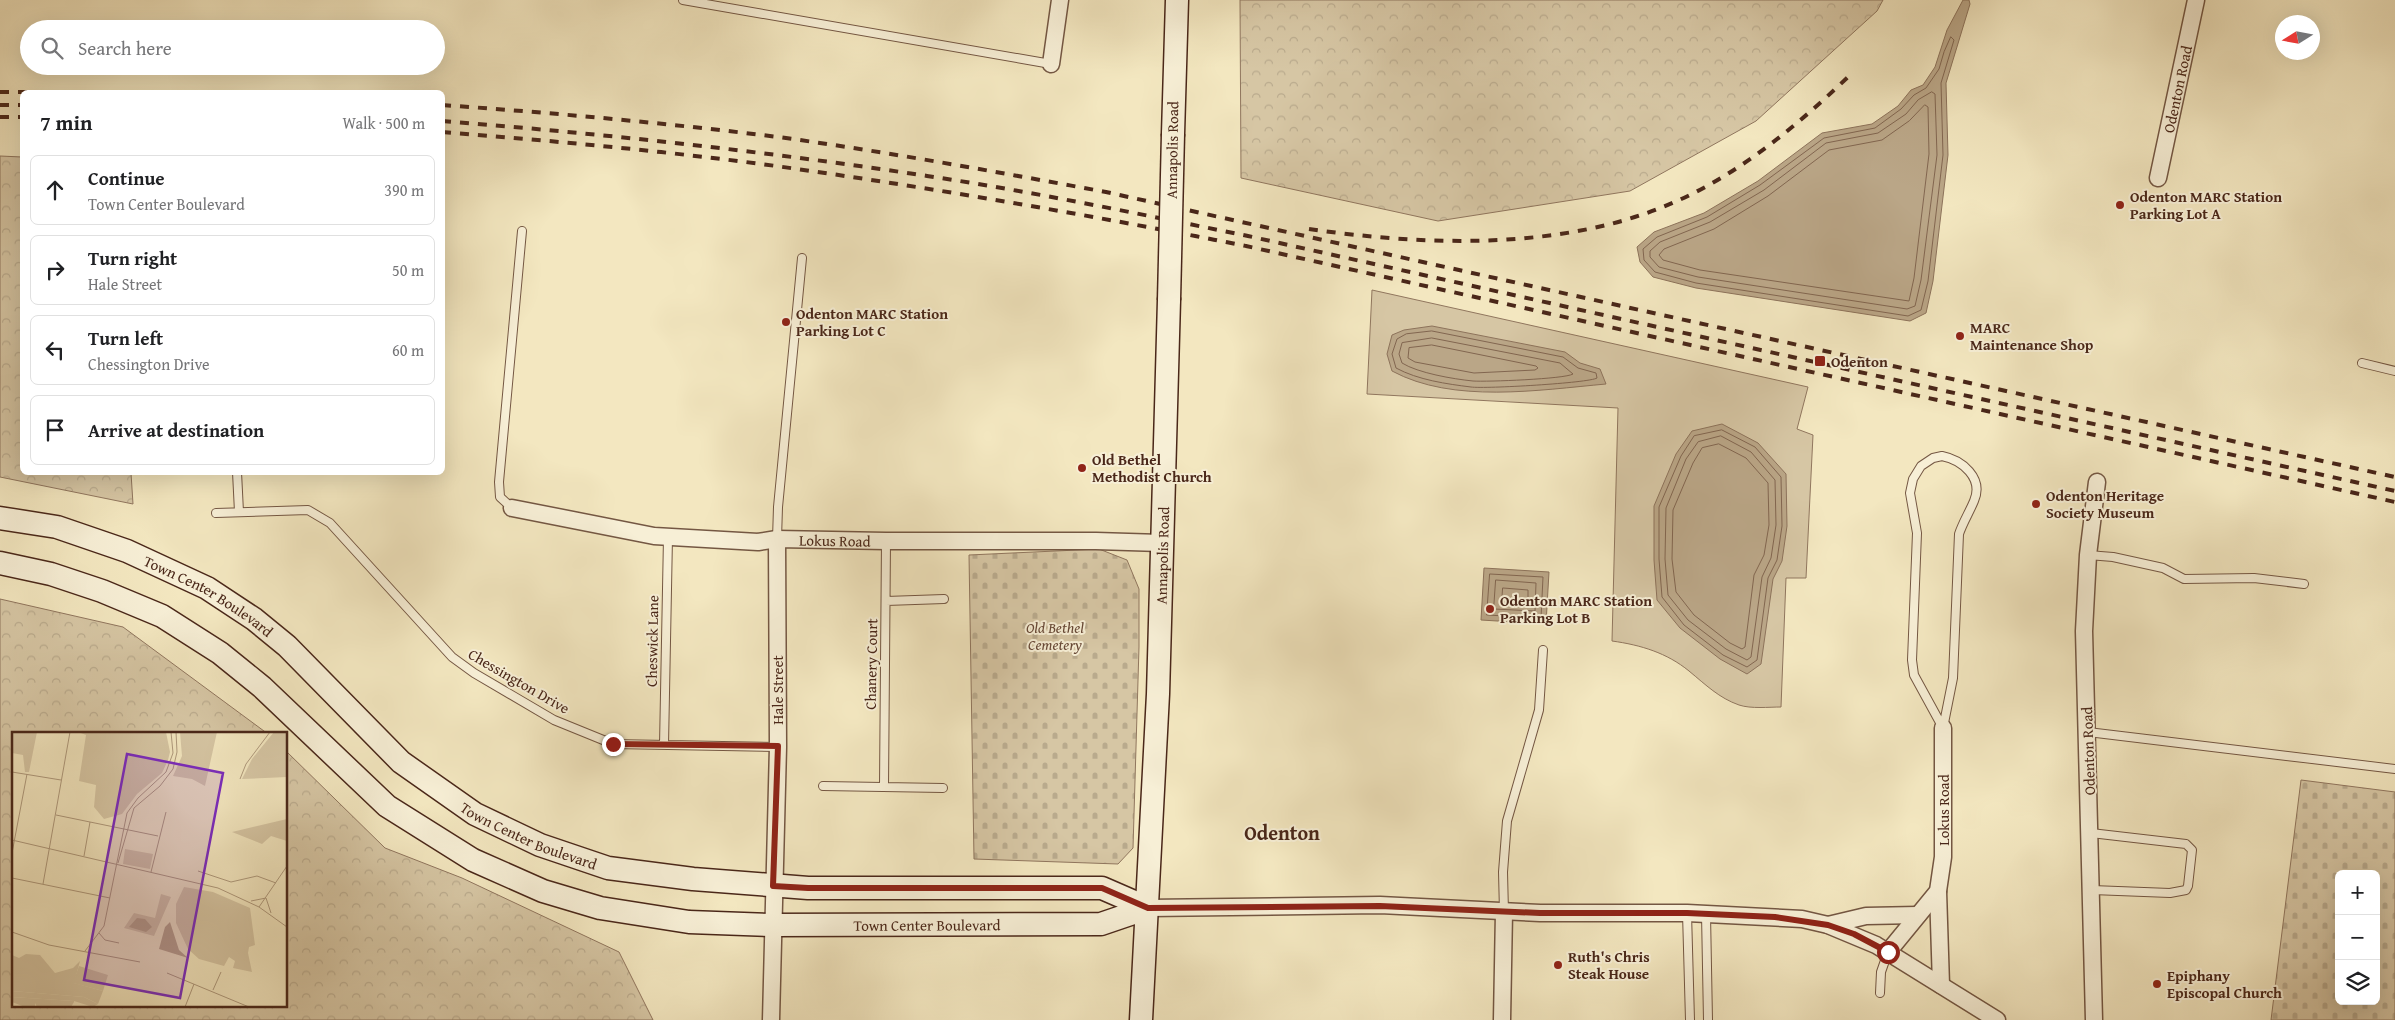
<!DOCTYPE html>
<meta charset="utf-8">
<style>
:root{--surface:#fff;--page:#f2f2f2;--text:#202124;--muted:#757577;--line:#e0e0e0}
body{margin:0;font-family:"Gentium Book Plus",serif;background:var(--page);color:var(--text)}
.controls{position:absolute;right:15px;bottom:15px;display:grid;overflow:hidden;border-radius:8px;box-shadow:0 5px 20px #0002}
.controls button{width:45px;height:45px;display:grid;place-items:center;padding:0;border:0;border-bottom:1px solid var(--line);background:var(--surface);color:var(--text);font:25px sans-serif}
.compass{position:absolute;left:2275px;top:15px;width:45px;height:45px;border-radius:50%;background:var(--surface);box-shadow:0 5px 20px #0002;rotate:259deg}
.stop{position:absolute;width:15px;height:15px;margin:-11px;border:4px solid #8f2418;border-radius:50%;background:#fff}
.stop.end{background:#8f2418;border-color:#fff;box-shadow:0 1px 5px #0008}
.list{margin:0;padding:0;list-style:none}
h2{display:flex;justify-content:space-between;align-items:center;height:65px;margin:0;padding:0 20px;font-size:21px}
h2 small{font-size:16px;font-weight:400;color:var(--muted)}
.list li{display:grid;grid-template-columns:32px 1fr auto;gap:15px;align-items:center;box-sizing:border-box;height:70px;margin:0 10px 10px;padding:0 10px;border:1px solid var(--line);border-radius:8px}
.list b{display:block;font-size:19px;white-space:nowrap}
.list p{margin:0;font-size:16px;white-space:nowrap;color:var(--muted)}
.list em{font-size:16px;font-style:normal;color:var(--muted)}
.icon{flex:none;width:28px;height:28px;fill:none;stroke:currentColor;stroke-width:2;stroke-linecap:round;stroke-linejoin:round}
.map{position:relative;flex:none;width:2395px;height:1020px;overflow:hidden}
.search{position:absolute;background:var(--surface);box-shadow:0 5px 20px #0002;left:20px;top:20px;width:425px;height:55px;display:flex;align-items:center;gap:12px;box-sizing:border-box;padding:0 18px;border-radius:28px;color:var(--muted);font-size:19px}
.panel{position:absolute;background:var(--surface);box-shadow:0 5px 20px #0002;left:20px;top:90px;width:425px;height:385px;border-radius:8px}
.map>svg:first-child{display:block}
.green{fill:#d6c6a4;stroke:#90765e}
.forest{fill:url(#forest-crowns);stroke:#90765e}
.cemetery{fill:url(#cemetery-stones);stroke:#90765e;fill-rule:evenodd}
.water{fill:#baa687;stroke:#8d735b}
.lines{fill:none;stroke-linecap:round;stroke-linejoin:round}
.shore{stroke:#826650;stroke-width:1}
.lane-casing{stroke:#745743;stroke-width:10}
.street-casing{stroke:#745743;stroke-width:19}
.secondary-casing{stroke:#4a2719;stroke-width:25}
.lane{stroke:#f7efd6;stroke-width:8}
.street{stroke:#f7efd6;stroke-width:16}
.secondary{stroke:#f7efd6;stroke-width:22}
.rail{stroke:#4a2719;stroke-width:4;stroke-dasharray:9 9;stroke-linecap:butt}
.secondary-bridge-casing{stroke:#4a2719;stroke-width:25;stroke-linecap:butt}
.secondary-bridge{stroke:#f7efd6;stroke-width:22}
.route{stroke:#8f2418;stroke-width:6}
.poi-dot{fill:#8f2418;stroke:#f7efd6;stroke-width:2}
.labels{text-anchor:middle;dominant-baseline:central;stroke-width:4;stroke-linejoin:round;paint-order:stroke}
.street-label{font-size:15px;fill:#4a2719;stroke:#f7efd6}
.poi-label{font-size:15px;font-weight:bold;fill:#4a2719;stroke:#f7efd6;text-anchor:start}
.park-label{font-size:15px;font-style:italic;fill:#664735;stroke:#f7efd6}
.district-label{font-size:20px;font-weight:bold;fill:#4a2719;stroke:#f7efd6}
.inset-road{fill:none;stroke:#af9a7d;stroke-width:1}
.view{fill:#7b2cbf;fill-opacity:0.15;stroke:#7b2cbf;stroke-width:2.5}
.inset-edge{fill:none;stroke:#4a2719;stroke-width:2.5}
</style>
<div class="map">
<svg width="2395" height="1020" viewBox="0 0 2395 1020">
<defs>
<pattern id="forest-crowns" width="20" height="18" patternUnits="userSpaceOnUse" patternTransform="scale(1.25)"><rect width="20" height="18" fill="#d6c6a4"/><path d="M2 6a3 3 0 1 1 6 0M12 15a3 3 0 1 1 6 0" fill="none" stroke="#b9aa8d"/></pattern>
<pattern id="cemetery-stones" width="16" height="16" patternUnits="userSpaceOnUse" patternTransform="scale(1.25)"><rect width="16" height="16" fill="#d6c6a4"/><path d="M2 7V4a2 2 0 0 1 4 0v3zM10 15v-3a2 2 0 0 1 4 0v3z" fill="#b9aa8d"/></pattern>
</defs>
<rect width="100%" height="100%" fill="#f3e7c0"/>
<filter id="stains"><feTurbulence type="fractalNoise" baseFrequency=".004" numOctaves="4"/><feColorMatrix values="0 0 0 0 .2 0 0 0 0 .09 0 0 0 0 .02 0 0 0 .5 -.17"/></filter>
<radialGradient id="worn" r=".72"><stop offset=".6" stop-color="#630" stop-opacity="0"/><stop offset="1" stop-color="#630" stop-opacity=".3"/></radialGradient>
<path class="green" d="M1372,290l436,97 -11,42 16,6 -7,143h-20l-5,129c-12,0 -30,2 -42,-2 -20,-7 -33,-20 -50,-34 -22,-18 -48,-26 -77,-30l6,-233 -251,-14z"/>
<path class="forest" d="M1240,0h643l-6,11 -121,110 -126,70 -192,30 -197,-43z
M0,156l22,1v315l109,1 2,31 -133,-27z
M0,599l123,28 145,107h-254v272h272v-255l99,97 77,30 157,74 34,68h-653z"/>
<path class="cemetery" d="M1099,549l28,11 12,29v58l-6,201 -15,16 -144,-5 -5,-304z
M2301,780l94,12v228h-124zM2339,874h37v127h-37z"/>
<path class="water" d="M1963,0h6l1,4 -24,79 2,72 -15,126 -7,32 -16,8 -214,-33 -43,-11 -13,-15 -3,-15 17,-15 50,-19 54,-32 64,-48 50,-9 26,-18 13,-16 12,-5 12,-18 12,-37z
M1432,326l133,26 15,11 20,6 6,15c-67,6 -153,20 -214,-13l-5,-17 5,-19 12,-5z
M1722,424l36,19 28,31 1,52 -5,35 -9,18 -12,85 -14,10 -27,-15 -40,-31 -23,-28 -3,-40v-54l22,-52 16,-23z
M1484,568l65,4 -3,52 -65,-4z"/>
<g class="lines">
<path class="shore" d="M1951,37l3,3 -13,43 2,72 -15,126 -7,29 -13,6 -212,-33 -41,-11 -11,-12 -1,-11 14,-12 50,-20 53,-32 64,-47 51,-10 26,-19 13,-14 12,-7 13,-19 5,-17z
M1932,92l3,2 2,61 -16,125 -6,26 -8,3 -209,-32 -39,-10 -9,-10v-6l10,-9 50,-20 54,-32 62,-47 52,-10 28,-19 12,-14z
M1925,105l3,2 1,47 -15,124 -5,23 -209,-31 -37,-10 -4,-5 5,-6 50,-20 54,-33 61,-46 53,-10 27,-19z
M1432,331l131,26 15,11 18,5 1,5c-8,5 -112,11 -126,9 -24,-3 -53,-7 -75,-19l-4,-14 5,-15 9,-5z
M1432,338l128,25 13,11c-8,5 -87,8 -100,7 -20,-2 -55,-8 -71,-18l-3,-9 3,-11z
M1432,345l104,21 2,2 -3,2 -61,3 -59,-11 -7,-4 1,-10z
M1722,430l33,17 26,30 1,49 -5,34 -9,18 -11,82 -10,7 -24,-12 -39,-30 -22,-28 -3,-38v-52l22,-51 13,-20z
M1721,436l30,16 24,28 1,45 -5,33 -9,19 -11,80 -4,3 -21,-11 -38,-29 -20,-25 -3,-36 1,-51 20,-49 12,-17z
M1719,444l27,14 22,25 1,42 -5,30 -10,20 -9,72 -3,2 -12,-6 -36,-28 -18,-23 -4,-33 1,-49 20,-47 9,-15z
M1490,574l53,3 -2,41 -54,-3z
M1496,580l40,3 -1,28 -41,-2z
M1503,588l25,2v13l-26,-1z"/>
<defs>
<path id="lane" d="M683,0l368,64
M2362,363l33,8
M1942,456c20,4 42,22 32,45 -5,12 -11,21 -15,33l-6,144 -10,50 -29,-53 -2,-15 5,-127 -7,-40 3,-14 8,-13 12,-8z
M237,472l2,40
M512,508l-12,-11 -1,-15 23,-251
M216,513l92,-3 22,13 122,134 22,16 80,47 59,24 165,3
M777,539l1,-32 24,-249
M2088,555l25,2 50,11 21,11 70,-1 50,6
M886,601l58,-2
M2088,732l307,37
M664,745l4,-208
M823,786l120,2
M884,787l2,-246
M2091,833l95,11 6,6 -4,36 -2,4 -16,3 -78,-3
M1504,912l-1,-40 4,-51 32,-111 4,-60
M1687,913l3,107
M1706,914l2,106
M1880,993l1,-21 7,-20"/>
<g id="street">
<path d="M1051,64l9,-64"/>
<path id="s1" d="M2158,178l38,-178"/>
<path id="s2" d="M512,508l142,28 104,6 19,-3 109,2h210l65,2"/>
<path d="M1938,891l3,94"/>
<path d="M1148,908l232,-3 160,8h147l115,6 26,6 48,20 121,75"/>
<path d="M1828,925l38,-9 52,-1"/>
<path d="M1888,952l50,-61 5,-34v-129"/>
<path d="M771,1020l7,-273 -1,-208"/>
<path d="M1502,1020l2,-108"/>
<path d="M2094,1020l-10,-389 4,-76 9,-73"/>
</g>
<g id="secondary">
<path d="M1173,134l4,-134"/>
<path id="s3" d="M0,518l57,9 70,24 80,37 47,31 33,27 114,116 74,52 65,31 68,23 85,11 115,9h294l46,20"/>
<path id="s4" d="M0,563l51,11 51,17 60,25 58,37 42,34 125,119 86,54 70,31 57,17 89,14 83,3 329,-1 47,-16"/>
<path id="s5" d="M1141,1020l17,-326 11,-394"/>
</g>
</defs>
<use href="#lane" class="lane-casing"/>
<use href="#street" class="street-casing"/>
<use href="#secondary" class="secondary-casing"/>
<use href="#lane" class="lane"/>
<use href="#street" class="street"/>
<use href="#secondary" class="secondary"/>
<path class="rail" d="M0,92h83
M0,105h22
M442,105c113,8 224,18 336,32 110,15 219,35 328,55l1289,285
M0,117h22
M442,121c165,13 329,31 492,56 106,16 210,38 314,59l1147,255
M442,132c112,9 223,19 334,34 157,22 314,49 470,80l1149,256
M1309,229c118,17 257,22 368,-28 65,-29 122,-77 173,-126"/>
<defs>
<path id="secondary-bridge" d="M1169,300l4,-166"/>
</defs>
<use href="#secondary-bridge" class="secondary-bridge-casing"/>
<use href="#secondary-bridge" class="secondary-bridge"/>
</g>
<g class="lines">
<path class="route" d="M613,744l165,2 -5,140 35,2h294l46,20 232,-2 160,7h147l88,4 53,8 26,9 34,18"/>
</g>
<g class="poi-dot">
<circle cx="2120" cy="205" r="5"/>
<circle cx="786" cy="322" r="5"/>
<circle cx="1960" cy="336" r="5"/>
<rect x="1814" y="355" width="12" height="12" rx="2.5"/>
<circle cx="1082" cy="468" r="5"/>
<circle cx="2036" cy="504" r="5"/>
<circle cx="1490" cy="609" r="5"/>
<circle cx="1558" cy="965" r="5"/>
<circle cx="2157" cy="984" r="5"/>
</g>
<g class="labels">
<g class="street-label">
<text stroke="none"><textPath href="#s1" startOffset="91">Odenton Road</textPath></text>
<text transform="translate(1172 150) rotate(-89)">Annapolis Road</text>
<text stroke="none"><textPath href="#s2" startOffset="326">Lokus Road</textPath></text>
<text stroke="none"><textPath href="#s5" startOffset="465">Annapolis Road</textPath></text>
<text stroke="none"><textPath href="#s3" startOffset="225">Town Center Boulevard</textPath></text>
<text transform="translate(652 641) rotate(-89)">Cheswick Lane</text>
<text transform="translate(871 664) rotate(-89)">Chanery Court</text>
<text transform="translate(519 681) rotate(30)">Chessington Drive</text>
<text transform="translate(777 690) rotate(-90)">Hale Street</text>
<text transform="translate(2088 751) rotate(-92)">Odenton Road</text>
<text transform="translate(1943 810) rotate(-90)">Lokus Road</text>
<text stroke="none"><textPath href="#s3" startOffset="630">Town Center Boulevard</textPath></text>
<text stroke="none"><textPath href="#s4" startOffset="1032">Town Center Boulevard</textPath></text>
</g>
<g class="poi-label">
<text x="2130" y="196">Odenton MARC Station<tspan x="2130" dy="17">Parking Lot A</tspan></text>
<text x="796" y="313">Odenton MARC Station<tspan x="796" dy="17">Parking Lot C</tspan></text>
<text x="1970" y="327">MARC<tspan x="1970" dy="17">Maintenance Shop</tspan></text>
<text x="1831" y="361">Odenton</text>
<text x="1092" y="459">Old Bethel<tspan x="1092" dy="17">Methodist Church</tspan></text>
<text x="2046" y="495">Odenton Heritage<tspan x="2046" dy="17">Society Museum</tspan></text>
<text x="1500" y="600">Odenton MARC Station<tspan x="1500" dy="17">Parking Lot B</tspan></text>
<text x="1568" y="956">Ruth's Chris<tspan x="1568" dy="17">Steak House</tspan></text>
<text x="2167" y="975">Epiphany<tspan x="2167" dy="17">Episcopal Church</tspan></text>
</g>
<g class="park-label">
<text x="1055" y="627">Old Bethel<tspan x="1055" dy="17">Cemetery</tspan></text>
</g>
<g class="district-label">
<text x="1282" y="832">Odenton</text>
</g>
</g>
<g transform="translate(12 732)">
<rect width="275" height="275" fill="#f3e7c0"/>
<path d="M149,162l10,3 -17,39 -30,-8 10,-15 21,5zM0,259l72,6 14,7 -5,3 -19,-6 -62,-4z" fill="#d6c6a4"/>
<path d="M0,0h25l-8,40h-4l-2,-17 -11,-2zM66,0h88l4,20 -2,8 -6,13 -25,21 -15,20 -18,5 -10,-12 2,-22 -17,-4 7,-46zM168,0h37l-12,54 -13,-7 -19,-3 9,-20zM262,0h13v45l-45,2 10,-20zM275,87v22l-16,-5 -9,8 -30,-12zM172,155l29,5 37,16 5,37 -6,2 -1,6 4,19 -19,-4 2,-7 -6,-4 -5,9 -25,-7 -11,-10 -12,-26v-19zM14,222l14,1 15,18 18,-5 7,-7 -6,22 29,8 -5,13 -14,-7 -72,-6v-36l7,3zM0,265l62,4v1l-3,5h-34l-2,-4v3l-10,1 -13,-5z" fill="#d6c6a4"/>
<path d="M113,117l28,5 -3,15 -27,-5zM67,234l29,9 -5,16 -30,-8z" fill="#d6c6a4"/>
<path d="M125,186l8,1 7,8 -6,5 -17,-5zM158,190l9,28 9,8 -29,-9 6,-22z" fill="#baa687"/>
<path class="inset-road" d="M0,40l49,8M228,47l6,-15 24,-32M44,83l102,21M0,108l206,48 41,19 28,20M0,121l15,-79M72,124l6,-34M106,131l16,-55 26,-22 13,-17 4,-17 -1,-20M186,139l33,11 26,-6 19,7M139,140l15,-60M0,146l98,20M31,152l27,-152M239,169l15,-3 5,15M247,175l28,-41M0,200l37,13 91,17M87,201l6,7 14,3M73,219l19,-25 23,-113 11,-15 28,-26 7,-19 -2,-21M155,241l82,34M201,258l8,-18M173,275l9,-23"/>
<path class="view" d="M115,22l96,19 -43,225 -96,-18z"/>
<rect width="275" height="275" class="inset-edge"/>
</g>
<rect width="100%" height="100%" filter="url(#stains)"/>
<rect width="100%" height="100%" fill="url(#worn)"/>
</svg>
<div class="controls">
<button>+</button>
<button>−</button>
<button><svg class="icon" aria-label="layers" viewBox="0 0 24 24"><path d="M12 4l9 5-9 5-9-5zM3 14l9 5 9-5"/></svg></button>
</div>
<svg class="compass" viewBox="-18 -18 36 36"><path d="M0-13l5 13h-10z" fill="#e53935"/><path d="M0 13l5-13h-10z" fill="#757577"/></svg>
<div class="stop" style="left:1888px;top:952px"></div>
<div class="stop end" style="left:613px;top:744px"></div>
<div class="search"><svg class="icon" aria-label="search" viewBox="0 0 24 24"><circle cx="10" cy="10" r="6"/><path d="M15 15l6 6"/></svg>Search here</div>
<section class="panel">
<h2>7 min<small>Walk · 500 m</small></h2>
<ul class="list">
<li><svg class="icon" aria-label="ahead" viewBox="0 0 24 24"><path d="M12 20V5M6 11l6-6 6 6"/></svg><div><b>Continue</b><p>Town Center Boulevard</p></div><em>390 m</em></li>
<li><svg class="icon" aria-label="right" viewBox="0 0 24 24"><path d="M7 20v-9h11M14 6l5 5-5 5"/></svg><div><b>Turn right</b><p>Hale Street</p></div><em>50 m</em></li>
<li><svg class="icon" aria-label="left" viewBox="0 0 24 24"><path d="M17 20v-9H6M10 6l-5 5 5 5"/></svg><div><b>Turn left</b><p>Chessington Drive</p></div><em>60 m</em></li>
<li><svg class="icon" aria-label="arrive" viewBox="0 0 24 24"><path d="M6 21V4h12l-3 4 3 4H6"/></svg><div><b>Arrive at destination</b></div></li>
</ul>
</section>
</div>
